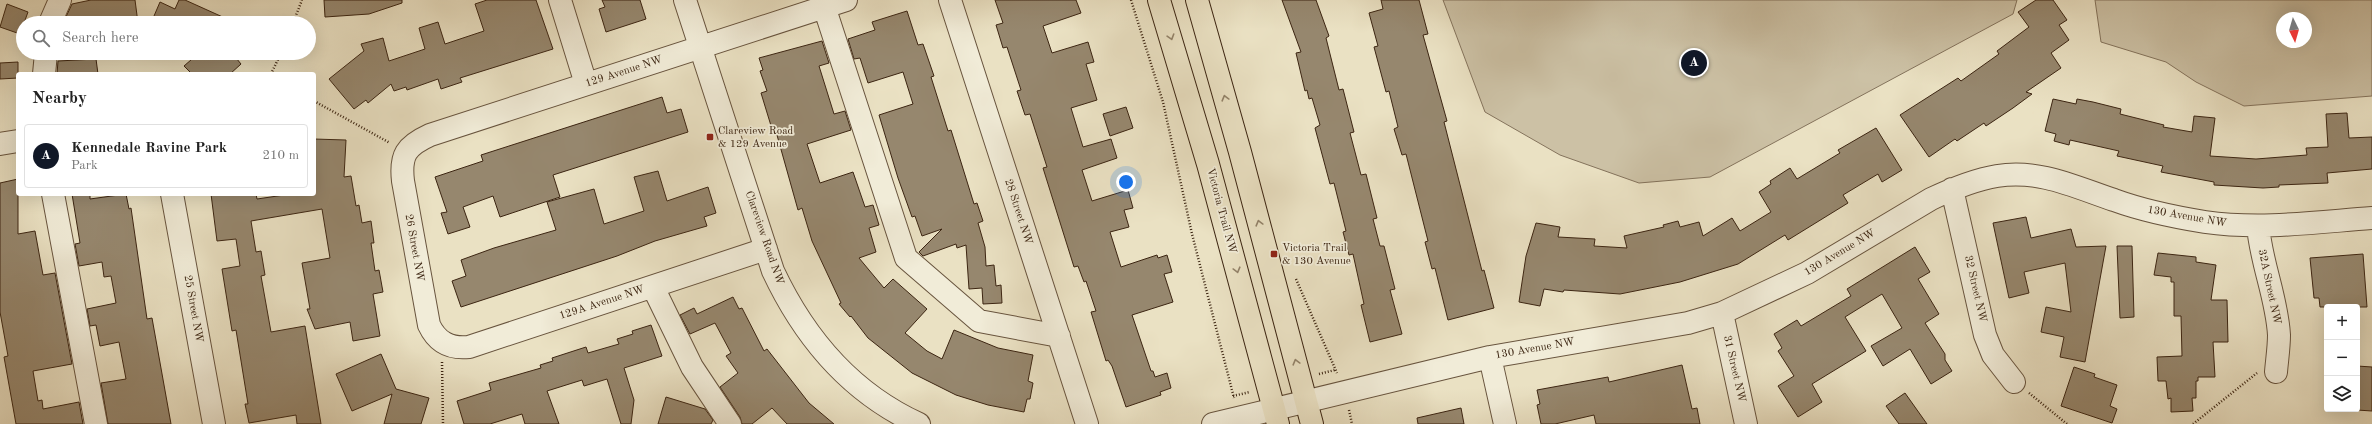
<!DOCTYPE html>
<meta charset="utf-8">
<style>
:root{--surface:#fff;--page:#f6f6f6;--text:#222;--muted:#767676;--line:#e0e0e0;--accent:#111827}
body{margin:0;font-family:"Old Standard TT",serif;background:var(--page);color:var(--text)}
.controls{position:absolute;right:12px;bottom:12px;display:grid;overflow:hidden;border-radius:4px;box-shadow:0 4px 16px #0002}
.controls button{width:36px;height:36px;display:grid;place-items:center;padding:0;border:0;border-bottom:1px solid var(--line);background:var(--surface);color:var(--text);font:20px sans-serif}
.compass{position:absolute;left:2276px;top:12px;width:36px;height:36px;border-radius:50%;background:var(--surface);box-shadow:0 4px 16px #0002;rotate:175deg}
.you{position:absolute;left:1126px;top:182px;width:14px;height:14px;margin:-10px;border:3px solid #fff;border-radius:50%;background:#1a73e8;box-shadow:0 0 0 6px #1a73e833}
.badge{display:grid;place-items:center;width:26px;height:26px;border-radius:50%;background:var(--accent);color:#fff;font-size:13px;font-weight:700}
.pin{position:absolute;translate:-50% -50%;border:2px solid #fff;box-shadow:0 1px 4px #0006}
.list{margin:0;padding:0;list-style:none}
h2{display:flex;justify-content:space-between;align-items:center;height:52px;margin:0;padding:0 16px;font-size:17px}
h2 small{font-size:13px;font-weight:400;color:var(--muted)}
.list li{display:grid;grid-template-columns:26px 1fr auto;gap:12px;align-items:center;box-sizing:border-box;height:64px;margin:0 8px 8px;padding:0 8px;border:1px solid var(--line);border-radius:4px}
.list b{display:block;font-size:15px;white-space:nowrap}
.list p{margin:0;font-size:13px;white-space:nowrap;color:var(--muted)}
.list em{font-size:13px;font-style:normal;color:var(--muted)}
.icon{flex:none;width:22px;height:22px;fill:none;stroke:currentColor;stroke-width:2;stroke-linecap:round;stroke-linejoin:round}
.map{position:relative;flex:none;width:2372px;height:424px;overflow:hidden}
.search{position:absolute;background:var(--surface);box-shadow:0 4px 16px #0002;left:16px;top:16px;width:300px;height:44px;display:flex;align-items:center;gap:10px;box-sizing:border-box;padding:0 14px;border-radius:22px;color:var(--muted);font-size:15px}
.panel{position:absolute;background:var(--surface);box-shadow:0 4px 16px #0002;left:16px;top:72px;width:300px;height:124px;border-radius:4px}
.map>svg:first-child{display:block}
.green{fill:#ccc1a5;stroke:#84735c;fill-rule:evenodd}
.building{fill:#96876e;stroke:#3c2512}
.lines{fill:none;stroke-linecap:round;stroke-linejoin:round}
.minor-casing{stroke:#68543e;stroke-width:24}
.major-casing{stroke:#3c2512;stroke-width:24}
.path{stroke:#3c2512;stroke-width:2.5;stroke-dasharray:1 2;stroke-linecap:butt}
.minor{stroke:#f1ecd8;stroke-width:22}
.major{stroke:#eae1c3;stroke-width:22}
.oneway{stroke:#93836a}
.poi-dot{fill:#8f2418;stroke:#f1ecd8;stroke-width:1.5}
.labels{text-anchor:middle;dominant-baseline:central;stroke-width:3.5;stroke-linejoin:round;paint-order:stroke}
.street-label{font-size:11px;fill:#3c2512;stroke:#f1ecd8}
.poi-label{font-size:11px;fill:#3c2512;stroke:#f1ecd8;text-anchor:start}
</style>
<div class="map">
<svg width="2372" height="424" viewBox="0 0 2372 424">
<rect width="100%" height="100%" fill="#eae1c3"/>
<filter id="stains"><feTurbulence type="fractalNoise" baseFrequency=".005" numOctaves="4"/><feColorMatrix values="0 0 0 0 .2 0 0 0 0 .09 0 0 0 0 .02 0 0 0 .5 -.17"/></filter>
<radialGradient id="worn" r=".72"><stop offset=".6" stop-color="#630" stop-opacity="0"/><stop offset="1" stop-color="#630" stop-opacity=".3"/></radialGradient>
<path class="green" d="M1443,0h574l-4,14 -303,163 -71,6 -79,-28 -75,-43z
M2095,0h277v96l-128,10 -48,-24 -30,-20 -65,-20zM2282,18h24v24h-24z"/>
<path class="building" d="M91,0h44l3,23h-72l-1,-4 7,-15z
M179,0h6l51,23h-85l9,-21 15,7z
M324,0h78v3l-33,11 -44,3z
M487,0h49l17,49 -93,29 2,4 -21,7 -3,-10 -31,11 -1,-3 -12,4 -3,-7 -23,19 -2,-3 -12,9 -25,-30 35,-28 -3,-7 22,-6 6,23 36,-12 -6,-21 19,-6 7,22 39,-13 -9,-27z
M602,0h38l6,19 -40,13 -7,-23 6,-2z
M995,0h81l5,13 -38,13 9,27 36,-11 6,20 -8,2 11,36 -26,8 12,39 28,-8 6,19 -35,12 10,31 36,-11 5,18 -9,2 5,17 -19,5 11,35 36,-12 1,3 9,-3 5,17 -8,2 9,28 -41,13 19,56h2l2,6 12,-4 4,15 -11,4 1,3 -35,12 -14,-41 -4,-6 -2,1 -15,-49 5,-1 -10,-30 -2,1 -6,-16 -4,1 -31,-99 4,-1 -17,-53 -5,1 -8,-24 4,-1 -14,-43 -4,1 -7,-23 7,-2z
M1282,0h34l13,36 -3,2 13,52 4,-1 11,43 -4,1 11,42 5,-1 11,44 -4,1 7,27h4l11,43 -5,1 12,44 -32,8 -9,-37 3,-1 -11,-50 -4,1 -6,-23 3,-1 -12,-48 -4,1 -15,-56 5,-3 -8,-27 -3,1 -2,-9 -2,1 -9,-38 5,-1z
M1381,0h38l9,34 -5,1 24,86 -3,1 38,149 2,-1 10,38 -46,12 -13,-52 -3,1 -7,-27 3,-1 -22,-87 -4,1 -8,-26 4,-2 -9,-36 -3,1 -12,-45 4,-1 -9,-33 14,-4z
M2036,0h17l14,20 -8,5 10,15 -18,13 10,15 -35,24 6,2 -19,14 -27,18 -2,-3 -27,18 -2,-2 -26,18 -29,-42 58,-37 3,3 38,-27 -2,-3 32,-24 -11,-15z
M7,4l21,8 -8,22 -20,-7z
M907,11l11,34 5,-1 11,32 -3,1 17,54 3,-1 23,74 3,-1 6,18 -5,2 7,24 1,19 8,-1 2,21 5,-1 1,18 -19,1 -1,-16 -13,1 -3,-44 -9,3 -1,-4 -33,12 -4,-4 23,-23 -20,7 -7,-20 -3,1 -14,-39 -19,-63 34,-11 -10,-32 -35,11 -8,-25 -6,1 -6,-20 27,-9 -3,-8z
M822,41l7,22 -10,3 15,48 11,-3 6,19 -44,14 13,39 33,-11 12,35 8,-2 6,20 -10,3 7,24 -17,6 25,30 9,-9 34,30 -22,24 22,18 15,8 12,-29 44,18 35,7 -5,26 5,2 -3,16h-3l-3,13 -36,-7 -32,-10 -44,-22 -44,-35 -17,-22 -1,1 -11,-13 2,-1 -29,-62 -10,-33 -4,2 -23,-82 -3,1 -11,-36 6,-2 -7,-20 3,-1 -4,-12z
M199,53h33l9,11 -11,10h-38l-8,-8z
M96,59l2,15h-41l1,-13z
M18,62v16l-18,1v-16z
M662,97l5,16 14,-4 7,23 -135,43 7,22 -60,20 -7,-21 -30,11 7,20 -22,7 -7,-21 6,-1 -12,-35 48,-16 -2,-6z
M2053,99l23,5 1,-5 16,3 28,7 -1,5 44,11 -1,2 29,5 2,-16 21,2 -5,38 46,3 51,-4 -1,-7 22,-1 -2,-33 21,-1 2,25 23,-1v32l-45,4 1,10 -49,2v2l-16,1 -49,-3v-3l-53,-10 2,-6 -46,-10 2,-5 -49,-11 -1,5 -15,-4 2,-7 -11,-3z
M1126,107l7,21 -23,8 -7,-22z
M1876,128l26,42 -20,12 -4,-8 -35,21 5,8 -60,37 -3,-5 -47,29 -58,18 -60,12 -56,-4 -1,2 -19,-3 -4,17 -21,-4 7,-46 10,-33 24,4 -2,10 37,2 -1,7 33,2 -3,-12 40,-9 -1,-2 15,-4 2,6 19,-5 4,14 29,-18 8,13 31,-19 -12,-20 12,-8 -1,-3 20,-13 7,11 43,-26 -2,-3z
M314,139l32,1 -2,37 7,-1 5,30 3,-1 3,18 9,-2 3,22h-3l4,28 4,-1 4,22 -10,2 7,42 -27,5 -3,-19 -35,7 -8,-20h3l-8,-46 28,-5 -8,-49 -71,12 5,31 5,-1 4,24 -4,1 10,56 34,-6 16,98h-24l-1,-9 -47,8 -4,-19h3l-12,-74 -4,1 -10,-62 18,-3 -4,-27 -19,2 -6,-47h45l1,5 34,-5h23z
M658,171l9,30 41,-14 8,26 -12,4 3,9 -52,15 -38,15 -156,51 -9,-26 14,-5 -5,-16 33,-12 62,-18 -9,-28 47,-13 10,35 40,-13 -10,-34z
M18,179v55l17,-3 8,44 12,-2 17,91 -39,7 5,30 4,-1 1,9 36,-7 4,22h-67l-12,-67 4,-1 -8,-44v-129z
M72,194h18v5l36,-5 3,15 2,-1 16,111 5,-1 19,106h-63l-7,-41 25,-4 -7,-37 -19,4 -4,-21 -6,1 -3,-17 29,-6 -5,-27 -7,1 -2,-15 -23,4 -4,-22 5,-1z
M2026,217l5,21 40,-9 5,18 30,-1 -21,116 -25,-5 4,-20 -23,-5 5,-25 25,5 -6,-49 -41,9 5,21 -20,5 -16,-75z
M2117,246h15l2,71 -14,1z
M1915,247l15,25 -12,7 21,35 -14,9 20,31v6l7,11 -21,13 -21,-35 -27,17 -12,-20 31,-18 -20,-34 -37,23 21,34 -54,33 10,18 -24,15 -20,-31 16,-10 -16,-25 4,-3 -8,-14 23,-14 4,6 50,-30 -4,-7z
M2158,253l38,4v5l20,3 -5,35h16l1,42h-15l2,35h-17v4h-2v17h-4l1,13 -22,1v-14l-3,1 -2,-18h-8l-1,-24 25,-1 -1,-40h-7v-34h-3v-5l-17,-2z
M2363,254l4,53h-47l-1,-9h-5l-4,-40z
M733,297l6,12 3,-1 22,43 3,-2 42,54 25,21h-47l-15,-16 -20,16h-10l-2,-7 -20,-30 18,-14 -12,-17 5,-3 -16,-30 -25,11 -10,-19 14,-7 3,6z
M651,325l11,31 -38,12 10,32 -3,24h-10l-14,-45 -23,7 -2,-6 -35,11 12,33h-34l-3,-10 -32,10h-26l-7,-23 34,-11 -2,-7 52,-15 -1,-3 13,-4 -1,-3 34,-11 2,6 31,-9 -2,-5 16,-5 -1,-3z
M381,354l15,35 33,9 -8,26h-37l8,-30 -40,17 -16,-37z
M1682,365l10,44 5,-1 3,16h-104l-2,-9 -39,9h-14l-4,-19 3,-1 -3,-14 71,-13 1,5z
M2357,366l15,1v44l-15,-1z
M2074,367l21,7 -1,3 23,8 -7,21 7,3 -5,14 -51,-17z
M1905,393l22,31h-28l-13,-18z
M666,397l39,12 8,11 -2,4h-53z
M1461,408l3,16h-46l-1,-6z"/>
<g class="lines">
<defs>
<path id="minor" d="M560,0l26,84
M685,0l88,271c31,66 78,122 146,153
M822,0l84,258 73,63 80,15
M950,0l137,424
M50,23l10,-23
M44,74l2,-21
M0,144l18,-3
M1952,189l33,146 8,20 21,27
M53,194l43,230
M172,194l42,230
M2258,226c3,37 19,72 21,109 0,12 -2,25 -3,37
M766,249l-297,98c-19,2 -32,-5 -40,-22l-26,-144c-3,-26 3,-35 27,-46l416,-135
M653,287l39,80 38,57
M1722,313l24,111
M1490,357l15,67
M1213,424l277,-67 198,-34 34,-10 85,-40 124,-74c21,-10 42,-19 66,-23 42,-7 78,11 117,24 30,11 60,17 91,22 56,8 112,0 167,-4"/>
<path id="major" d="M1159,0l49,164 70,260
M1197,0l43,152 72,272"/>
</defs>
<use href="#minor" class="minor-casing"/>
<use href="#major" class="major-casing"/>
<path class="path" d="M1131,0l32,102 29,132 42,164
M293,23l9,-23
M271,74l10,-21
M314,101l76,42
M1296,279l41,94
M442,362l1,62
M1319,374l16,-4
M2029,393l38,31
M1233,396l17,-4
M1349,410l3,14
M2193,424l64,-51"/>
<use href="#minor" class="minor"/>
<use href="#major" class="major"/>
</g>
<defs><path id="oneway-chevron" d="M-2-3.5L2.5 0L-2 3.5" fill="none" stroke-width="1.6" stroke-linecap="round" stroke-linejoin="round"/></defs>
<g class="oneway">
<use href="#oneway-chevron" transform="translate(1171 37) rotate(73)"/>
<use href="#oneway-chevron" transform="translate(1225 98) rotate(-105)"/>
<use href="#oneway-chevron" transform="translate(1259 223) rotate(-105)"/>
<use href="#oneway-chevron" transform="translate(1237 270) rotate(75)"/>
<use href="#oneway-chevron" transform="translate(1296 362) rotate(-105)"/>
</g>
<g class="poi-dot">
<rect x="706" y="133" width="8" height="8" rx="2"/>
<rect x="1270" y="250" width="8" height="8" rx="2"/>
</g>
<g class="labels">
<g class="street-label">
<text transform="translate(624 72) rotate(-18)">129 Avenue NW</text>
<text transform="translate(1221 211) rotate(75)">Victoria Trail NW</text>
<text transform="translate(1018 212) rotate(72)">28 Street NW</text>
<text transform="translate(2187 217) rotate(10)">130 Avenue NW</text>
<text transform="translate(764 238) rotate(71)">Clareview Road NW</text>
<text transform="translate(414 248) rotate(80)">26 Street NW</text>
<text transform="translate(1840 253) rotate(-31)">130 Avenue NW</text>
<text transform="translate(2269 287) rotate(78)">32A Street NW</text>
<text transform="translate(1975 289) rotate(77)">32 Street NW</text>
<text transform="translate(602 303) rotate(-18)">129A Avenue NW</text>
<text transform="translate(193 309) rotate(80)">25 Street NW</text>
<text transform="translate(1535 349) rotate(-10)">130 Avenue NW</text>
<text transform="translate(1734 369) rotate(77)">31 Street NW</text>
</g>
<g class="poi-label">
<text x="718" y="131">Clareview Road<tspan x="718" dy="13">&amp; 129 Avenue</tspan></text>
<text x="1282" y="248">Victoria Trail<tspan x="1282" dy="13">&amp; 130 Avenue</tspan></text>
</g>
</g>
<rect width="100%" height="100%" filter="url(#stains)"/>
<rect width="100%" height="100%" fill="url(#worn)"/>
</svg>
<div class="controls">
<button>+</button>
<button>−</button>
<button><svg class="icon" aria-label="layers" viewBox="0 0 24 24"><path d="M12 4l9 5-9 5-9-5zM3 14l9 5 9-5"/></svg></button>
</div>
<svg class="compass" viewBox="-18 -18 36 36"><path d="M0-13l5 13h-10z" fill="#e53935"/><path d="M0 13l5-13h-10z" fill="#767676"/></svg>
<div class="you"></div>
<div class="pin badge" style="left:1694px;top:63px">A</div>
<div class="search"><svg class="icon" aria-label="search" viewBox="0 0 24 24"><circle cx="10" cy="10" r="6"/><path d="M15 15l6 6"/></svg>Search here</div>
<section class="panel">
<h2>Nearby<small></small></h2>
<ul class="list">
<li><span class="badge">A</span><div><b>Kennedale Ravine Park</b><p>Park</p></div><em>210 m</em></li>
</ul>
</section>
</div>
